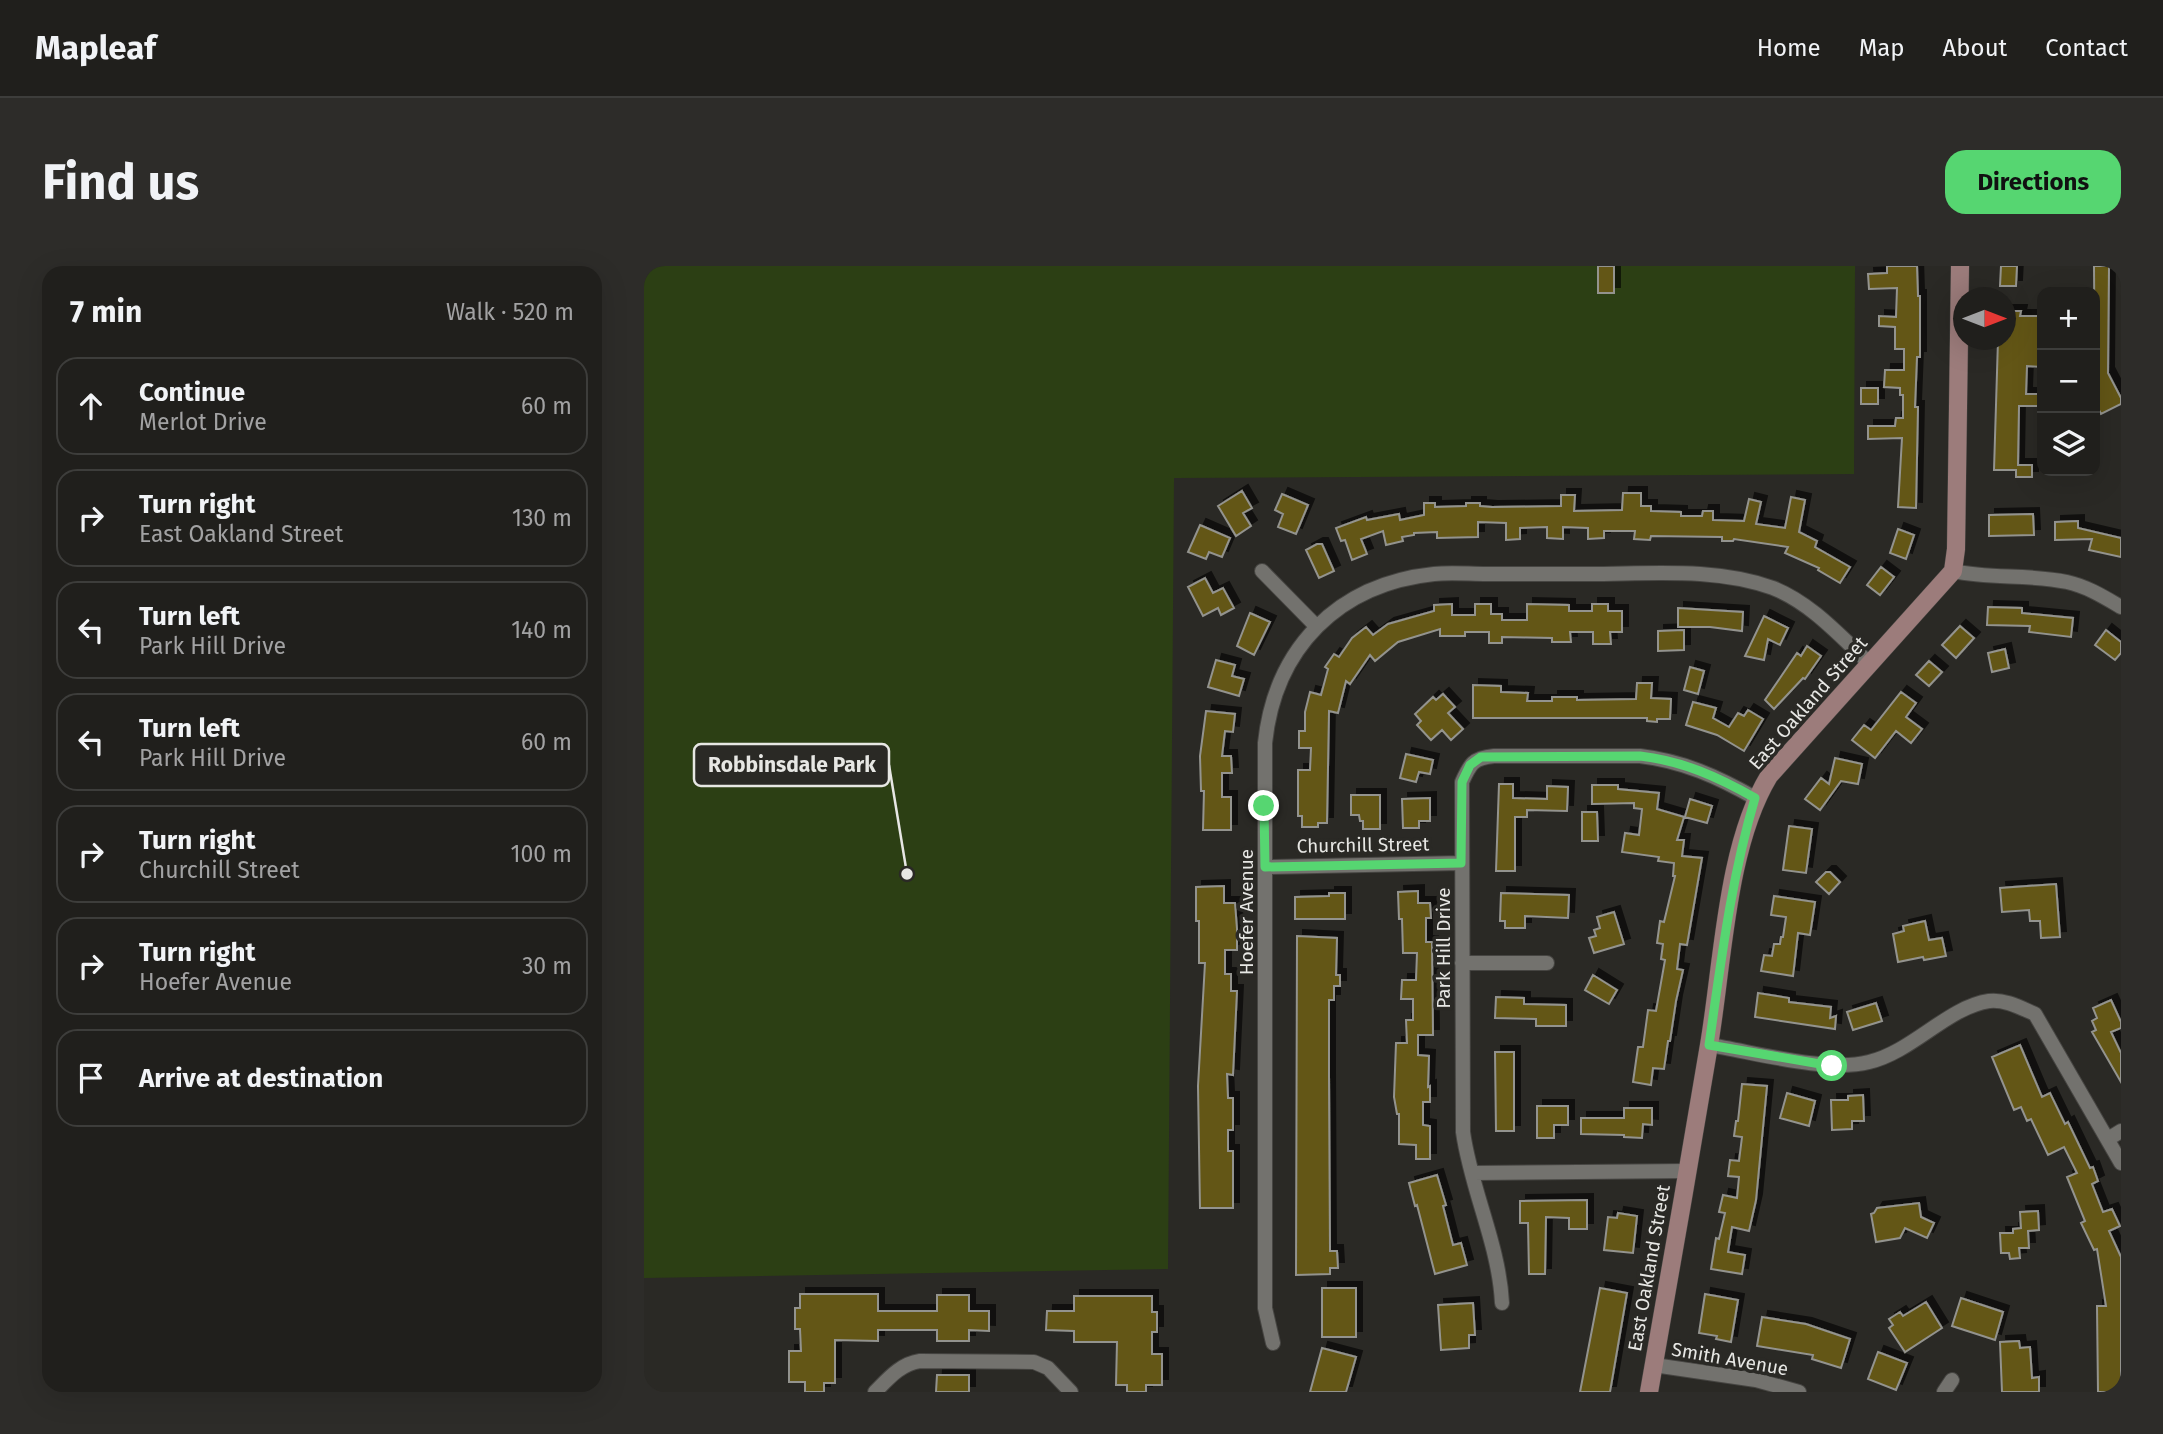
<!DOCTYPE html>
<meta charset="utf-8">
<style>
:root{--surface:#201f1c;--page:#2d2c29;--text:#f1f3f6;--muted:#a2a2a3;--line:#3d3d3b;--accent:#56d671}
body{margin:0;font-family:"Fira Sans",sans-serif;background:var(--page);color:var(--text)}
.controls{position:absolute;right:21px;top:21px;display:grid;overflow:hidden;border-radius:14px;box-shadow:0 7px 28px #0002}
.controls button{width:63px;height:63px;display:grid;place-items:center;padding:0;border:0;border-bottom:2px solid var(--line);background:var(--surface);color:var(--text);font:35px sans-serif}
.compass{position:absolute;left:1309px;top:21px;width:63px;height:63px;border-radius:50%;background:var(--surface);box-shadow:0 7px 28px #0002;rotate:90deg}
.stop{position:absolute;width:21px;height:21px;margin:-16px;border:5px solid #56d671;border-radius:50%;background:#fff}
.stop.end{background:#56d671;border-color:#fff;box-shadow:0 2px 7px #0008}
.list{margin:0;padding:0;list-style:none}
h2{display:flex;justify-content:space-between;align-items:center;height:91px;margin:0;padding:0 28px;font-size:30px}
h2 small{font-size:23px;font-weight:400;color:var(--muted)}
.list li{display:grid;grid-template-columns:46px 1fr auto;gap:21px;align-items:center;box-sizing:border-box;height:98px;margin:0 14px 14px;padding:0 14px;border:2px solid var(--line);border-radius:21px}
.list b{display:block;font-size:26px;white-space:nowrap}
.list p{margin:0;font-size:23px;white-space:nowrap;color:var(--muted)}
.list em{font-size:23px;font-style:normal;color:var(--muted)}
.icon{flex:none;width:38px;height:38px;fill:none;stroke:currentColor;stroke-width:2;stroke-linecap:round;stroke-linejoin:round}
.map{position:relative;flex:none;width:1477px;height:1126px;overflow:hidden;border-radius:21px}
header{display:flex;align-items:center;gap:42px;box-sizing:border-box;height:98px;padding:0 35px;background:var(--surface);border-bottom:2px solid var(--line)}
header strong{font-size:33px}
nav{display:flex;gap:38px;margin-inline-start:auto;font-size:24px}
.intro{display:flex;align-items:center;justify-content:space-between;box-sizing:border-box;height:168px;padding:0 42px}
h1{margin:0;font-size:49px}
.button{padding:18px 32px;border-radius:21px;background:var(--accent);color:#111;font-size:24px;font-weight:700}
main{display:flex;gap:42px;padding:0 42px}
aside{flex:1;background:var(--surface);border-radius:21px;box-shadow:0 7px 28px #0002}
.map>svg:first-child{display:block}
.green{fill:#2c3f14}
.building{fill:#635615;stroke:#93938e;stroke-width:2;filter:url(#shadow)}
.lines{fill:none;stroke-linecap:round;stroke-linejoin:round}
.street-casing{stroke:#464542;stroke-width:16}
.secondary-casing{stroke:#464542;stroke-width:19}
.street{stroke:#73726e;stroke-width:14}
.secondary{stroke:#9c7c7b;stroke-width:18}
.route{stroke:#56d671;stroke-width:9}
.labels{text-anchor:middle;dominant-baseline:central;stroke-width:7;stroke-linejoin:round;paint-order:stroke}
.street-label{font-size:19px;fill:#e7e7e4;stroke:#2a2925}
.leader{fill:none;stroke:#e7e7e4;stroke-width:2.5}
.callout-dot{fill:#e7e7e4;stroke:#2a2925;stroke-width:2.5}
.callout{fill:#2a2925;stroke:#e7e7e4;stroke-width:2.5}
.callout-label{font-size:21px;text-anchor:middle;font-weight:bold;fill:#e7e7e4}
</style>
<header>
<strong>Mapleaf</strong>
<nav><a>Home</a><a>Map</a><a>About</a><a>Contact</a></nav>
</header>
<div class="intro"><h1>Find us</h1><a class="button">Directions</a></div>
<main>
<aside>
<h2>7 min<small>Walk · 520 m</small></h2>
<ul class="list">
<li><svg class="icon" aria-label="ahead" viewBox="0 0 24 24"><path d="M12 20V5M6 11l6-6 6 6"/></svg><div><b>Continue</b><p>Merlot Drive</p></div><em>60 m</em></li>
<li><svg class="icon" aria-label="right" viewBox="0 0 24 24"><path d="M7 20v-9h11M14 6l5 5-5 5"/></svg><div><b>Turn right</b><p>East Oakland Street</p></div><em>130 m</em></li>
<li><svg class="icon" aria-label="left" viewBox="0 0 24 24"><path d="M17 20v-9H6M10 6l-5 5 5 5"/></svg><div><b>Turn left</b><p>Park Hill Drive</p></div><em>140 m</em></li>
<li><svg class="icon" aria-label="left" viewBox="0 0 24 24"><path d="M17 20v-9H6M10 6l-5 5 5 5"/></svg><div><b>Turn left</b><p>Park Hill Drive</p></div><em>60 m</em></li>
<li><svg class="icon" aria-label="right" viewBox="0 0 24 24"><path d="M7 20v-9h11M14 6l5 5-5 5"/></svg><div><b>Turn right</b><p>Churchill Street</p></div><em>100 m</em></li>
<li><svg class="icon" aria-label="right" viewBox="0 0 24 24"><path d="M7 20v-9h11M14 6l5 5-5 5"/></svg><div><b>Turn right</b><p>Hoefer Avenue</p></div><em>30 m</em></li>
<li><svg class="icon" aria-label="arrive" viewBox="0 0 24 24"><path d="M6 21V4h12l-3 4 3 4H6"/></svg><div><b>Arrive at destination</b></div></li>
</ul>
</aside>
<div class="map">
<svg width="1477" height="1126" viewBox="0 0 1477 1126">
<defs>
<filter id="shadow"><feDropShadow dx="6" dy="-6" stdDeviation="0" flood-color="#0009"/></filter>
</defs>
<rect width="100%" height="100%" fill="#2a2925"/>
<path class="green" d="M0,0h1211l-1,208 -680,4 -6,791 -524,9z"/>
<path class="building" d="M954,0h16v27h-16z
M1243,0h30l1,30h2v61h-3l-2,50h3l-2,101 -18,-1 4,-69 -34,1v-13h27l1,-8h7v-23h-3v-7l-16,-1 1,-17h19v-21h-9v-22l-16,-1v-10l17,1 1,-29 -28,1 -1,-15 19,-1z
M1357,0h16l-1,20h-16z
M1450,0h15l-1,107 13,25v6l-20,10 -6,-12z
M1362,45h15l-1,5h22v51l-15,-1 -1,28h16v12h-23l-1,59h14v12h-16v-7h-22l4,-130h8z
M1217,122h17v16h-17z
M598,225l10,17 -9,5 8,13 -15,10 -18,-30z
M979,227h18v13h10v5l30,1v4h21l1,-5h10v9l31,1 5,-22 12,3 -5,22 29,4 6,-31 14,3 -6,32 18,9 -2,6 35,20 -10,16 -22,-13 1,-2 -34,-15 3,-6 -54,-8 -1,2h-11v-4l-71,-1 -1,4 -16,-1 1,-8h-31v7l-16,1v-11l-25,-1v12l-16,-1v-11l-27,1v11l-14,1v-17l-28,-1v15l-41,1v-6l-23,1v2l-12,2 1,4 -17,4 -3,-14 -22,8 6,15 -15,6 -7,-20 -4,1 -5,-13 30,-11 1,3 32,-6 1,6 24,-5v-12h11v4l31,-1v-3h14v3l12,1 69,-1v-11h14l-1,16 48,-1z
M638,228l26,11 -12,29 -18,-7 5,-13 -8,-4z
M1389,248l1,21 -45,1v-21z
M1434,255v7l43,10v19l-32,-7 3,-11 -37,1v-18z
M556,259l30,13 -8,19 -13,-5 -3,7 -18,-7z
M1254,263l16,6 -8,24 -16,-6z
M673,278h5l12,27 -15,7 -13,-28z
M1237,301l13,10 -14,18 -13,-10z
M561,312l8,15 10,-5 11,20 -13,7 -3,-7 -15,8 -15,-29z
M808,338v11h23v-11h16v10h11v6h25v-16l42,1v6h23v-7h16v7h14v21h-12l1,12h-18v-12h-23l1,10h-19v-4l-50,-1v6h-13v-11h-24v4h-25v-7l-42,13 -23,19 -5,-6 -20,29 -4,-3 -8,32 -9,-2 -2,112h-9v4h-16v-11h-4v-46h12l1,-22h-12v-17h6v-19l5,-20 11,3 7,-26 -3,-2 9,-13 5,3 13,-19 14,-11 7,8 15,-11 46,-13v-6z
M1344,341l34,1v5l51,5 -2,19 -42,-5 1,-6 -43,-1z
M1034,342l65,4 -1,19 -32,-4h-32z
M606,347l20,9 -16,33 -17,-9z
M1120,350l24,12 -8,17 -12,-6 -4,21 -19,-4z
M1316,360l14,12 -18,20 -14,-13z
M1040,364v20l-26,1v-20z
M1462,364l15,12v11l-6,7 -20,-15z
M1163,380l14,10 -16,23 -2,-1 -29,31 -9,-9 32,-47 4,3z
M1361,383l4,19 -17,4 -4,-19z
M572,394l19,5 -3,11 12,3 -5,17 -31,-9z
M1285,395l13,11 -13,14 -13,-11z
M1046,401l14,4 -6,23 -14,-4z
M993,417h15l-1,15 20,1 -1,20h-13v3l-10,-1v-3h-174v-33l28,1v6l27,1 -1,8h25v-4h25v3l59,-1z
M1257,426l15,11 -10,14 16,12 -11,14 -15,-12 -21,27 -23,-18 12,-15 7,5z
M799,428l12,13 -7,6 15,16 -12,11 -9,-10 -11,10 -14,-15 4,-4 -6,-7 18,-17 3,3z
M1049,436l23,6 -3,10 16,9 9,-14 6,3 4,-6 15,9 -19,32 -27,-16 -31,-10z
M562,445l29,3 -2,18 -8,-1 -3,25h9l1,17h-10v24h9v33h-28l1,-39h-3l-1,-35z
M762,488l27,6 -3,14 -11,-2 -3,10 -16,-4z
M1191,492l27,6 -4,20 -17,-3 -21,29 -15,-11 16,-21 8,6z
M855,518h14v14l34,1v-13l21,1 -1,24 -40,-1v7h-12v54h-19z
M948,519h26v4l41,4 -2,16 27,8 -7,23h7l-2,16 20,2 -15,87 -7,-1 -3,25 6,1 -7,31 -6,40h-2l-4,28 -11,-1 -2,17 -18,-3 5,-35h5l5,-37 8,1 9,-51 -4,-1 2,-15 -6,-1 3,-22 4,1 11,-46h-2l1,-13 -16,-2 1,-4 -37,-5 3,-19 14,2 3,-26 -8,-1v-5l-42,1z
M707,529h29v34h-17v-8h-3l-1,-6h-8z
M786,532v23h-11v7h-16l-1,-29z
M1046,533l22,7 -5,17 -22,-6z
M938,546h15l1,29h-16z
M1145,560l23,3 -6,44 -23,-3z
M1182,606h4l10,10 -11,12 -13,-12z
M1412,618l4,53 -19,1 -1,-17h-10l-1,-11 -27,2 -2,-24z
M580,620v17h11l2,26v21h-12v24h6v17h6l-4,84 -6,-1 1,24h5v32h-5v21h5v57h-33l-2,-122 7,-123h-6v-42h-3v-34z
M774,625v12h12l1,15h-5v24h6l1,93h-15v20l11,1 -1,31 2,-1v16h-7v23l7,1v33h-14v-14l-17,-1v-30h-2l-3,-17 2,-54h11l-1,-23h7v-21h-12l1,-19h14l1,-27h-14l-1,-34h-3l-1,-27z
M685,627h16v26h-50v-22l34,-1z
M857,627l68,2 -1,23 -43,-2v12h-20v-7h-5z
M1130,630l41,6 -5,33 -12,-2 -5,43 -32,-5 3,-16 8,1 2,-12h6l1,-7h2l3,-20 -15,-2z
M970,646l10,32 -30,9 -5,-15 7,-2 -2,-6 6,-2 -3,-11z
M1281,655l4,19 13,-2 4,18 -22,4 -1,-3 -25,5 -5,-28 11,-3 -1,-5z
M653,670l40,2 -1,37h4v11h-6v14h-5v76l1,175h7l1,17h-8v6l-34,1z
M949,709l24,15 -8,14 -24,-14z
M1114,727l31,5v4l42,5 -1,11 6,-2 -1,13 -80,-12z
M852,731l28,1v6l42,1v21h-30v-7l-41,-1z
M1467,734l10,22v6l-10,4 10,21v29l-29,-50 4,-2 -4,-9 5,-3 -4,-10z
M1232,737l6,18 -29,9 -6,-18z
M1376,779l22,52 8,-4 15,31 3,-2 22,46 3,-1 5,14 -6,3 11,28 9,-3 8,17 -11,5 12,26v135h-23l-1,-86h9l-9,-57 -3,1 -13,-27 4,-2 -18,-44 10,-4 -13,-26 -16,8 -17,-36 -4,2 -6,-14 -7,3 -22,-53z
M851,786h19v79h-18z
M1098,818l25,2 -11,114 -7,31 -17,-4 -4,25 17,3 -3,19 -31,-5 5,-31 3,1 6,-26 -6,-1 4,-17 14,3 2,-21 -11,-1 2,-16 9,1 3,-24 -8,-1 2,-15h2z
M1143,827l28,8 -6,25 -29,-8z
M1219,829l1,26h-12v8l-20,1 -1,-30h17v-4z
M893,840h31v19h-14v13h-17z
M980,842h28v17l-9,-1 -1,14 -18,-1v-2l-43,-1v-16h43z
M793,909l9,30 -3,1 10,39 8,-2 6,22 -32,9 -18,-69 -2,1 -6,-23z
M943,934v29h-18v-11l-23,-1 -1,57h-16l-1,-51h-8v-22z
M1275,937l2,14 13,6 -7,15 -22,-10 -5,10 -24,4 -5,-28 3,-1 3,-5z
M1394,945l1,19 -11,1 1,17h-10l1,10 -10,1 -1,-6h-8l-1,-20h13v-4l8,-1 -1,-16z
M974,947l19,3 -4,37 -29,-3 4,-33 9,1z
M678,1022h34v49h-34z
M956,1022l27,5 -17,99h-30z
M156,1028h78v17h59v-16h32v16h20v20l-20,-1v11h-32v-11h-59v11l-43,-1v43h-11v9h-19v-10h-16v-31h12l-1,-22h-5v-21h5z
M1061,1028l33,6 -7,42 -15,-3 1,-3 -18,-3z
M430,1030h78v16h5v20h-5v22h10v31h-16v7h-19v-7h-11l1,-43h-43v-11l-28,-1 1,-19h27z
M1317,1032l42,14 -8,28 -43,-14z
M1282,1036l16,26 -37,24 -16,-24 4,-3 -4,-6 11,-7 3,4z
M829,1037l2,32h-6v13l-28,2 -3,-45z
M1118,1051l44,7 44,15 -9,29 -29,-9 1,-4 -56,-9z
M1375,1075l1,7 10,-1 2,31 7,-1v15h-37l-2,-50z
M678,1082l34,9 -10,35h-36z
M1234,1086l29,11 -11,27 -28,-11z
M293,1109h32v17h-33z"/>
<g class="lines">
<defs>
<path id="street" d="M618,305l54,55
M1309,305c37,8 76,3 114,11 19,4 37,15 54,25
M621,601l196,-4
M818,697h85
M1065,779c45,7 117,28 160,17 43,-10 79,-55 120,-61 16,-2 32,7 46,13l86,149
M1464,873l13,-8
M829,907l213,-2
M858,1037c-3,-59 -31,-113 -39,-171l-1,-350c8,-18 11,-24 32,-26h146c43,5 78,21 115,42
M629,1077l-8,-35v-565c10,-95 73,-159 169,-169 17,-2 35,0 53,0 34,0 67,0 101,0 61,0 127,-7 185,14 38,15 67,48 96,75
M1010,1099l102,15 43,12
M231,1126c13,-13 25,-28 45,-31l114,1 14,6 23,24
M1300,1126l8,-12"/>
<path id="secondary" d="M1005,1126c20,-116 41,-231 60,-347 14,-82 17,-198 60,-269l184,-205 3,-22 4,-283"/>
</defs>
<use href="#street" class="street-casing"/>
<use href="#secondary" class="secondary-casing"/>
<use href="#street" class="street"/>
<use href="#secondary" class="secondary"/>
</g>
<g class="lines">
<path class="route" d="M620,540l1,61 196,-4 1,-81 8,-17 11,-8 159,-1c43,5 78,21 115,42 -24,81 -34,164 -46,247l123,21"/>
</g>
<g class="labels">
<g class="street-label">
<text transform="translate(1164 437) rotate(-49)">East Oakland Street</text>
<text transform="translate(719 579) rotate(-1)">Churchill Street</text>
<text transform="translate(602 646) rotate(-90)">Hoefer Avenue</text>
<text transform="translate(799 682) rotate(-90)">Park Hill Drive</text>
<text transform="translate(1005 1002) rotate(-80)">East Oakland Street</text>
<text transform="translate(1086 1093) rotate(10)">Smith Avenue</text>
</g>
</g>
<path class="leader" d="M263 608L245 499"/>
<circle class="callout-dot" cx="263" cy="608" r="7"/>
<rect class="callout" x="50" y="478" width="195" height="42" rx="7"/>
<g class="callout-label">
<text x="148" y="506">Robbinsdale Park</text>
</g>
</svg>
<div class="controls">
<button>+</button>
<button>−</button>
<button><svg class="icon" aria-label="layers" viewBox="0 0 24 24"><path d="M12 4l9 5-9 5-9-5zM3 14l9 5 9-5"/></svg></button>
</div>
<svg class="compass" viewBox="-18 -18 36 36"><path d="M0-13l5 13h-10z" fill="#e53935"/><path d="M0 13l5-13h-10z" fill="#a2a2a3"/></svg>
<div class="stop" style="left:1188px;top:800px"></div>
<div class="stop end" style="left:620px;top:540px"></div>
</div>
</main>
